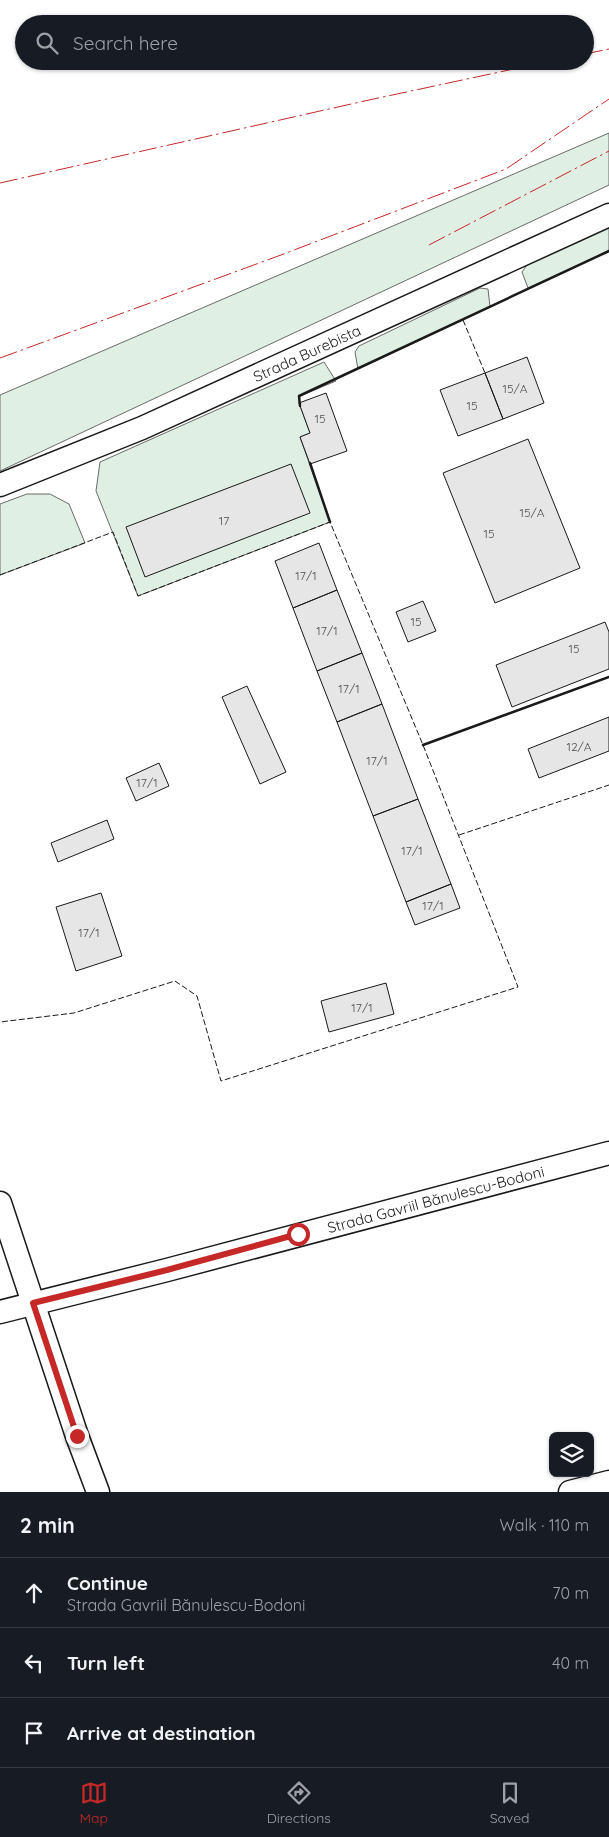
<!DOCTYPE html>
<meta charset="utf-8">
<style>
:root{--surface:#171b24;--page:#20242c;--text:#f1f3f6;--muted:#9ea1a6;--line:#363941;--accent:#c62828}
body{margin:0;font-family:Quicksand,sans-serif;background:var(--page);color:var(--text)}
.controls{position:absolute;right:15px;bottom:15px;display:grid;overflow:hidden;border-radius:8px;box-shadow:0 1px 4px #0004}
.controls button{width:45px;height:45px;display:grid;place-items:center;padding:0;border:0;border-bottom:1px solid var(--line);background:var(--surface);color:var(--text);font:25px sans-serif}
.stop{position:absolute;width:15px;height:15px;margin:-11px;border:4px solid #c62828;border-radius:50%;background:#fff}
.stop.end{background:#c62828;border-color:#fff;box-shadow:0 1px 5px #0008}
.list{margin:0;padding:0;list-style:none}
h2{display:flex;justify-content:space-between;align-items:center;height:65px;margin:0;padding:0 20px;font-size:21px}
h2 small{font-size:16px;font-weight:400;color:var(--muted)}
.list li{display:grid;grid-template-columns:32px 1fr auto;gap:15px;align-items:center;box-sizing:border-box;height:70px;padding:0 20px;border-top:1px solid var(--line)}
.list b{display:block;font-size:19px;white-space:nowrap}
.list p{margin:0;font-size:16px;white-space:nowrap;color:var(--muted)}
.list em{font-size:16px;font-style:normal;color:var(--muted)}
.icon{flex:none;width:28px;height:28px;fill:none;stroke:currentColor;stroke-width:2;stroke-linecap:round;stroke-linejoin:round}
.map{position:relative;flex:none;width:609px;height:1492px;overflow:hidden}
.search{position:absolute;background:var(--surface);box-shadow:0 1px 4px #0004;left:15px;right:15px;top:15px;height:55px;display:flex;align-items:center;gap:12px;box-sizing:border-box;padding:0 18px;border-radius:28px;color:var(--muted);font-size:19px}
.sheet{height:275px;background:var(--surface)}
nav{display:flex;justify-content:space-around;align-items:center;box-sizing:border-box;height:70px;border-top:1px solid var(--line);background:var(--surface);font-size:14px;color:var(--muted)}
nav a{display:grid;justify-items:center;gap:2px}
nav .on{color:var(--accent)}
.map>svg:first-child{display:block}
.green{fill:#e0efe3;stroke:#6a6a6a}
.building{fill:#e6e6e6;stroke:#1a1a1a}
.lines{fill:none;stroke-linecap:round;stroke-linejoin:round}
.street-casing{stroke:#1a1a1a;stroke-width:25}
.street{stroke:#fff;stroke-width:22}
.fence{stroke:#1a1a1a;stroke-width:1;stroke-dasharray:6 2.5;stroke-linecap:butt}
.wall{stroke:#1a1a1a;stroke-width:2.5}
.power{stroke:#c62828;stroke-width:1;stroke-dasharray:18 4 2.5 4;stroke-linecap:butt}
.route{stroke:#c62828;stroke-width:6}
.labels{text-anchor:middle;dominant-baseline:central;stroke-width:4;stroke-linejoin:round;paint-order:stroke}
.number-label{font-size:12px;fill:#4d4d4d}
.street-label{font-size:15px;fill:#1a1a1a;stroke:#fff}
</style>
<div class="map">
<svg width="609" height="1492" viewBox="0 0 609 1492">
<rect width="100%" height="100%" fill="#fff"/>
<path class="green" d="M609,133v52l-609,286v-76z
M609,226v25l-81,37 -6,-16 5,-7z
M480,288l8,1 2,18 -132,62 -3,-17 4,-6z
M324,362l12,19 -36,15 -1,7 11,30 -10,4 30,85 -192,74 -42,-105 4,-29z
M27,494h23l19,10 16,39 -85,32v-71z"/>
<path class="building" d="M527,357l17,46 -41,16 -18,-46z
M485,373l18,46 -45,17 -18,-46z
M326,393l21,58 -37,13 -10,-27 10,-4 -11,-30z
M528,439l52,129 -85,35 -52,-130z
M291,464l19,49 -165,64 -19,-50z
M319,543l18,47 -44,18 -18,-47z
M337,590l25,63 -45,18 -24,-63z
M423,601l13,30 -28,11 -12,-30z
M605,622l4,10v37l-97,38 -16,-42z
M362,653l20,51 -45,18 -20,-51z
M247,686l39,86 -26,12 -38,-87z
M382,704l36,95 -45,17 -36,-94z
M609,717v34l-70,27 -11,-29z
M159,763l10,23 -33,15 -10,-23z
M418,799l33,85 -45,18 -33,-86z
M107,820l7,19 -56,23 -7,-19z
M451,884l9,24 -45,17 -9,-23z
M101,893l21,63 -46,15 -20,-64z
M386,983l8,31 -65,18 -8,-31z"/>
<g class="lines">
<defs>
<g id="street">
<path id="s1" d="M0,485l142,-57 467,-213"/>
<path d="M0,1203l77,233 21,56"/>
<path id="s2" d="M0,1312l167,-42 442,-117"/>
<path d="M570,1492l39,-10"/>
</g>
</defs>
<use href="#street" class="street-casing"/>
<use href="#street" class="street"/>
<path class="fence" d="M463,320l22,53
M0,575l113,-43 25,64 192,-74 93,223 95,242 -297,94 -24,-85 -22,-15 -101,32 -74,9
M459,835l150,-50"/>
<path class="wall" d="M300,406l-1,-10 310,-145
M310,463l20,59
M423,745l186,-68"/>
<path class="power" d="M585,54l24,-5
M0,183l369,-83 182,-39
M429,245l180,-94
M0,358l281,-103 225,-86 103,-70"/>
</g>
<g class="lines">
<path class="route" d="M77,1436l-44,-133 134,-33 131,-36"/>
</g>
<g class="labels">
<g class="number-label">
<text x="515" y="388">15/A</text>
<text x="472" y="405">15</text>
<text x="320" y="418">15</text>
<text x="532" y="512">15/A</text>
<text x="224" y="520">17</text>
<text x="489" y="533">15</text>
<text x="306" y="575">17/1</text>
<text x="416" y="621">15</text>
<text x="327" y="630">17/1</text>
<text x="574" y="648">15</text>
<text x="349" y="688">17/1</text>
<text x="579" y="746">12/A</text>
<text x="377" y="760">17/1</text>
<text x="147" y="782">17/1</text>
<text x="412" y="850">17/1</text>
<text x="433" y="905">17/1</text>
<text x="89" y="932">17/1</text>
<text x="362" y="1007">17/1</text>
</g>
<g class="street-label">
<text stroke="none"><textPath href="#s1" startOffset="334">Strada Burebista</textPath></text>
<text stroke="none"><textPath href="#s2" startOffset="450">Strada Gavriil Bănulescu-Bodoni</textPath></text>
</g>
</g>
</svg>
<div class="controls">
<button><svg class="icon" aria-label="layers" viewBox="0 0 24 24"><path d="M12 4l9 5-9 5-9-5zM3 14l9 5 9-5"/></svg></button>
</div>
<div class="stop" style="left:298px;top:1234px"></div>
<div class="stop end" style="left:77px;top:1436px"></div>
<div class="search"><svg class="icon" aria-label="search" viewBox="0 0 24 24"><circle cx="10" cy="10" r="6"/><path d="M15 15l6 6"/></svg>Search here</div>
</div>
<section class="sheet">
<h2>2 min<small>Walk · 110 m</small></h2>
<ul class="list">
<li><svg class="icon" aria-label="ahead" viewBox="0 0 24 24"><path d="M12 20V5M6 11l6-6 6 6"/></svg><div><b>Continue</b><p>Strada Gavriil Bănulescu-Bodoni</p></div><em>70 m</em></li>
<li><svg class="icon" aria-label="left" viewBox="0 0 24 24"><path d="M17 20v-9H6M10 6l-5 5 5 5"/></svg><div><b>Turn left</b></div><em>40 m</em></li>
<li><svg class="icon" aria-label="arrive" viewBox="0 0 24 24"><path d="M6 21V4h12l-3 4 3 4H6"/></svg><div><b>Arrive at destination</b></div></li>
</ul>
</section>
<nav>
<a class="on"><svg class="icon" aria-label="map" viewBox="0 0 24 24"><path d="M3 6l6-2 6 2 6-2v14l-6 2-6-2-6 2zM9 4v14M15 6v14"/></svg>Map</a>
<a><svg class="icon" aria-label="directions" viewBox="0 0 24 24"><path d="M12 3l9 9-9 9-9-9zM9 14v-3h6M13 9l2 2-2 2"/></svg>Directions</a>
<a><svg class="icon" aria-label="saved" viewBox="0 0 24 24"><path d="M7 4h10v16l-5-4-5 4z"/></svg>Saved</a>
</nav>
